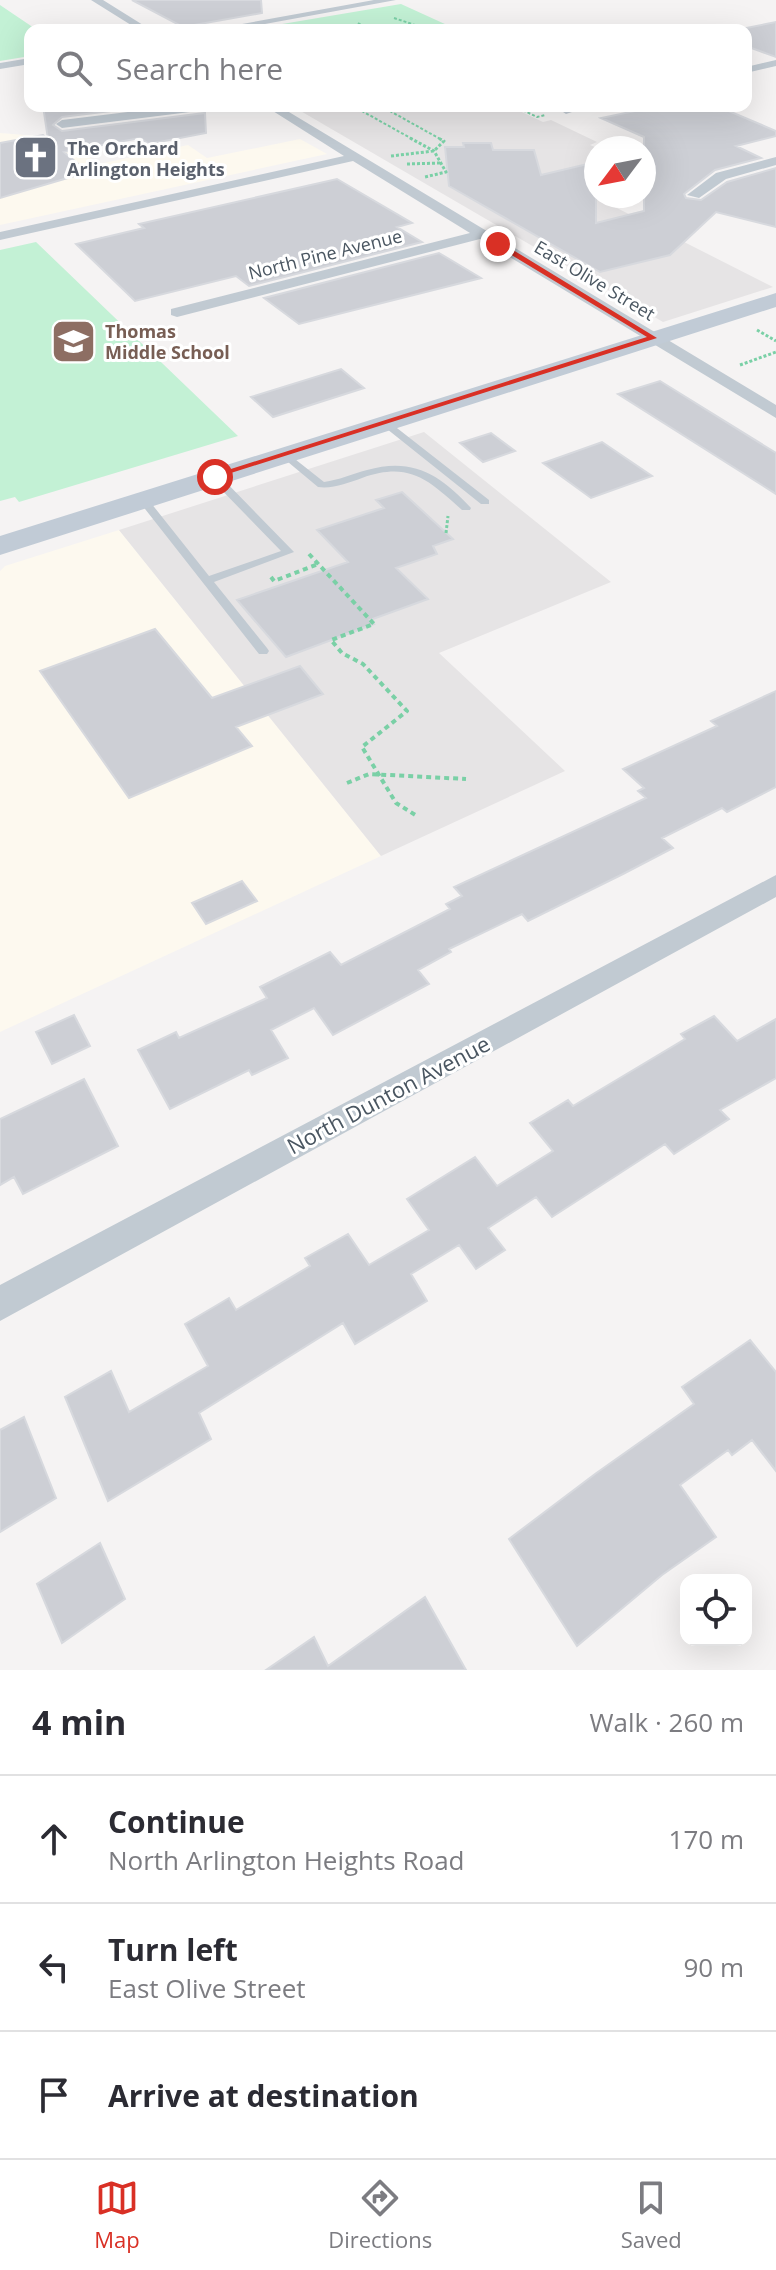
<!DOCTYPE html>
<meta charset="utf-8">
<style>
:root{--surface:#fff;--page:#f2f2f3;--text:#2b2b33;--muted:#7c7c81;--line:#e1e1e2;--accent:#d93025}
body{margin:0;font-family:"Open Sans",sans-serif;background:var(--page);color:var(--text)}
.controls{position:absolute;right:24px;bottom:24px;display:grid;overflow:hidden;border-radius:16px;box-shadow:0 8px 32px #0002}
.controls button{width:72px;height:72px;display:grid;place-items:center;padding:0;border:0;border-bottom:2px solid var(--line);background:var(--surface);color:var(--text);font:40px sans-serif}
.compass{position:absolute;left:584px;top:136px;width:72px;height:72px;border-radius:50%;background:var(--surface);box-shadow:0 8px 32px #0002;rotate:238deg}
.stop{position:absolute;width:24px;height:24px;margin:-18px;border:6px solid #d93025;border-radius:50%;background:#fff}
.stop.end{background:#d93025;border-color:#fff;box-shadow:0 2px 8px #0008}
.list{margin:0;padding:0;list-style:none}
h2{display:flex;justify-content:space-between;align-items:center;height:104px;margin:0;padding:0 32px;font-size:34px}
h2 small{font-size:26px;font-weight:400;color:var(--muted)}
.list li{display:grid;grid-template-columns:52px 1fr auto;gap:24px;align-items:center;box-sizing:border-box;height:128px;padding:0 32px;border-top:2px solid var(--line)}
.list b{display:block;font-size:30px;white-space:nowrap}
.list p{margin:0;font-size:26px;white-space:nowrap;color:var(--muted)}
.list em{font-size:26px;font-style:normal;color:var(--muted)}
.icon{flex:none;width:44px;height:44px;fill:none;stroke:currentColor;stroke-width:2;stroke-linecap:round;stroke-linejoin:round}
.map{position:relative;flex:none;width:776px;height:1670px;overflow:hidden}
.search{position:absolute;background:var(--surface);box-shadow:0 8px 32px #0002;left:24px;right:24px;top:24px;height:88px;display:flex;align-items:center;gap:20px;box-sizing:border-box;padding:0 28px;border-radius:16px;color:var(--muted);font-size:30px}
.sheet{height:488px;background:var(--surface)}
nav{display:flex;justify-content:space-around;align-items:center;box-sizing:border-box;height:112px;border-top:2px solid var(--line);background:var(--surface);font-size:22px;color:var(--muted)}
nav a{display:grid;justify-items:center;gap:4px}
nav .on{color:var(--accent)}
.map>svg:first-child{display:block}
.commercial{fill:#fdf9ef}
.education{fill:#e6e4e5}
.green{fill:#c3f1d5}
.building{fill:#cdcfd5;stroke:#d7d9de;stroke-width:2}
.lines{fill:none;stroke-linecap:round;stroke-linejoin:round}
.path-far2{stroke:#7ad0a6;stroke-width:2;stroke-dasharray:3 2;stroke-linecap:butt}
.path-far1{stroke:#7ad0a6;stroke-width:3;stroke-dasharray:3 2;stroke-linecap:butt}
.path{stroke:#7ad0a6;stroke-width:4;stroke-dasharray:5 4;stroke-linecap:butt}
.lane{fill:#c1cad2;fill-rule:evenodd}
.street{fill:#c1cad2;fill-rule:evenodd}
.secondary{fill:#c1cbd6;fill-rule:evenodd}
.route{fill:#d93025}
.labels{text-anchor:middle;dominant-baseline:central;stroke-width:6;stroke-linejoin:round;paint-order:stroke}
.far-worship-label{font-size:18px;font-weight:bold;fill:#5b616d;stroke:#fff;text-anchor:start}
.far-street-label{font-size:18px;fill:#4a5661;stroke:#fff}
.far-education-label{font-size:18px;font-weight:bold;fill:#785e54;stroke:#fff;text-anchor:start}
.street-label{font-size:22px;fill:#4a5661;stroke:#fff}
</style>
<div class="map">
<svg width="776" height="1670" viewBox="0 0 776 1670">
<rect width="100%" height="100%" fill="#f5f3f3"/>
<path class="commercial" d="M0,133l63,5 36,26 89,-19 19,13 93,-19 27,15 -327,71z
M119,530l262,326 -381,176v-461l5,-5z"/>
<path class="education" d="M292,106h217l34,16 8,-2 46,22 -7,3 7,3 -1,48h44l-29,9 162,82 -110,35z
M424,432l187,150 -172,71 126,118 -184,85 -262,-326z"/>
<path class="green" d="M401,4l57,26h-212z
M0,5l37,25h-7v26l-30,5z
M36,242l202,194 -219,66 -4,-5 -15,4v-251z"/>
<path class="building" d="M132,0h129l1,13 -79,14z
M776,22v35l-30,-11v-18z
M43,106h109l-90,11 -9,8 9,6 143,-18 1,20 -57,11 -9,-6 -76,14 24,20 -88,26v-55l43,-8 5,4z
M659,106h58l59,25v5l-40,10 25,12 -46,12 -31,24 2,4 15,2 26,-18 49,-14v59l-60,-15 -46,43 -70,17 -151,-86 -4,-39h19l-1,-4h28l2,7h41l7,25 55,-13v61l48,-12v-74l-43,-19z
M337,179l75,44 -15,4 25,15 -173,44 -13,-10 -101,25 -59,-57 68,-16 -5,-4z
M439,253l42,25 -182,46 -35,-26z
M341,369l23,19 -91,29 -22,-20z
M660,381l116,72v41l-158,-100z
M491,433l24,18 -32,11 -23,-19z
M602,442l50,34 -61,22 -48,-35z
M402,492l51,47 -20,7 4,8 -41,14 32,31 -58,21 4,4 -88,33 -49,-57 111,-38 -31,-32 67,-22 -8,-8z
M155,629l57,69 88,-32 23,28 -87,33 16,19 -123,52 -89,-127z
M776,691v96l-49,25 -5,-4 -60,30 11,10 -50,26 -95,47 -6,-7 -73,35 2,3 -33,18 11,14 -96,51 -19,-27 -43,22 17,28 -36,17 -3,-5 -79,39 -32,-59 38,-18 3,6 88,-40 -7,-11 70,-35 11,13 109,-56 -4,-5 16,-8 -8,-9 192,-89 -8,-7 6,-3 -21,-19 94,-43 -6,-5z
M242,881l15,20 -51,23 -14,-21z
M74,1015l16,31 -38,18 -16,-32z
M714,1016l23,25 39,-22v59l-56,32 9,9 -55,35 -9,-10 -113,73 -16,-20 -48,31 17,22 -29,19 -17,-24 -48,29 16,27 -72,43 -12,-21 -144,90 12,26 -103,62 -43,-104 46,-26 18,41 79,-46 -23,-42 44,-26 7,12 74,-44 -5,-8 43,-24 21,31 60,-35 -22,-31 68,-42 22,29 56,-35 -23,-28 38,-23 5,6 112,-67 -4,-5z
M84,1079l34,67 -95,48 -9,-17 -14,8v-66z
M750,1340l26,32v99l-24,-31 -20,15 -4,-5 -48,35 36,52 -54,38 -85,71 -68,-107 86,-65 99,-70 -12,-17z
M24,1417l32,81 -56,34v-102z
M100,1543l25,56 -63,44 -25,-59z
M425,1597l41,73h-200l48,-33 14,29z"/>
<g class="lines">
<path class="path-far2" d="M394,18l36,12
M358,23l11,7
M353,106l61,34
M381,106l61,34
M514,106l23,11 8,-2"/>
<path class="path-far1" d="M410,138l24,13 12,21 -21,5
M391,156l43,-5 10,-10 -6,-3
M407,164l34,-1
M757,330l19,11
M740,365l36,-13
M446,533l2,-17"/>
<path class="path" d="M309,554l65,70 -43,16 11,13 21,11 44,47 -45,36 34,56 21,13
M271,577l3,4 44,-17
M347,783l22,-9 97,5"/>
<path class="lane" d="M382,421h6l101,79v4h-8l-99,-79z
M286,452l38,30c15,-2 28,-8 43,-12 45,-13 73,4 104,38l-1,2h-8c-34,-30 -52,-49 -100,-32 -14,5 -29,11 -44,9l-36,-30v-4z
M215,474l4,1 75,77 -80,30 53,66 2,3 -2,3h-8l-121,-154 5,-3 4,1 62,78 72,-25 -70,-72 -1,-2z"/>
<path class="street" d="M91,0h12l48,30h-12z
M374,0h22l-164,30h-23z
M30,58v6l-30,5v-6z
M776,60v6l-30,7v-6z
M177,106h35l-6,4 -144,18 -6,-4 6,-4z
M265,106h14l497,299v13l-296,-179 -303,78 -6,-2v-6l299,-76 -117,-72 -353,79v-8l344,-76z
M590,106l-24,8 -6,-4 8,-4z
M776,157v8l-50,14 -27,19 -12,-3 29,-22z
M776,875v22l-776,424v-36z"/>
<path class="secondary" d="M776,293v14l-776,248v-19z"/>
</g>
<path class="route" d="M495,242h5l157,96 -445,141v-4l435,-138 -152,-92z"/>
<defs>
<symbol id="church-square" viewBox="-11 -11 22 22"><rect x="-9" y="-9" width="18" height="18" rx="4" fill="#6b7280" stroke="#fff"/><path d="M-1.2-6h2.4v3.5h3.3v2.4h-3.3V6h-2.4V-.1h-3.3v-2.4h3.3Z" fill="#fff"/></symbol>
<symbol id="school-square" viewBox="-11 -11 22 22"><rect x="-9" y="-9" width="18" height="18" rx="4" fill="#8d6e63" stroke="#fff"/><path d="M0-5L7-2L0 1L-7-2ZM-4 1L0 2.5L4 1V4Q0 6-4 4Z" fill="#fff"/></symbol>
</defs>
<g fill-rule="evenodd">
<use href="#church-square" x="10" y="132" width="51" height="51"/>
<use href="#school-square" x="48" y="316" width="51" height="51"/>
</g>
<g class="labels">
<g class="far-worship-label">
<text x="67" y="148">The Orchard<tspan x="67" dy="21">Arlington Heights</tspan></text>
</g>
<g class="far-street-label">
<text transform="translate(325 254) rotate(-14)">North Pine Avenue</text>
<text transform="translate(595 280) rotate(31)">East Olive Street</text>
</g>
<g class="far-education-label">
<text x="105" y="331">Thomas<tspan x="105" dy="21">Middle School</tspan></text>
</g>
<g class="street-label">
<text transform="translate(388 1094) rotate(-28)">North Dunton Avenue</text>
</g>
</g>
</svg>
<div class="controls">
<button><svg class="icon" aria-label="locate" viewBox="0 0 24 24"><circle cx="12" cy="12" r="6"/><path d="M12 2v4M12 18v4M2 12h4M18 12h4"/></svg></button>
</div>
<svg class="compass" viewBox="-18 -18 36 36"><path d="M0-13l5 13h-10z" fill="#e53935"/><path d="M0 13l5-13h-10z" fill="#7c7c81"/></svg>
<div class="stop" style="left:215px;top:477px"></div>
<div class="stop end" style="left:498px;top:244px"></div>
<div class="search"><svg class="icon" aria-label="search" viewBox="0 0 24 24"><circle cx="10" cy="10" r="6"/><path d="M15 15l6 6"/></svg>Search here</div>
</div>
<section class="sheet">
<h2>4 min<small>Walk · 260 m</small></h2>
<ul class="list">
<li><svg class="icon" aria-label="ahead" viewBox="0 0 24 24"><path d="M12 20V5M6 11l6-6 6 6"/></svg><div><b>Continue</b><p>North Arlington Heights Road</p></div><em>170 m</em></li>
<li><svg class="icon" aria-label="left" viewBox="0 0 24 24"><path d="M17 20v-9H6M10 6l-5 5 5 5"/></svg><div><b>Turn left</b><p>East Olive Street</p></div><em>90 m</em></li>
<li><svg class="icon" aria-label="arrive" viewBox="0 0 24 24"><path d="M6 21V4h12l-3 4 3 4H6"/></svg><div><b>Arrive at destination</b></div></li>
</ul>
</section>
<nav>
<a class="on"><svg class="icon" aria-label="map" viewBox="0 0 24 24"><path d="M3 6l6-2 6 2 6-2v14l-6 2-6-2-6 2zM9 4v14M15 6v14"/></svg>Map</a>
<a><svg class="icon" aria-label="directions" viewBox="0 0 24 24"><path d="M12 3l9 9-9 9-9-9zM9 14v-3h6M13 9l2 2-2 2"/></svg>Directions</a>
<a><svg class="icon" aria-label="saved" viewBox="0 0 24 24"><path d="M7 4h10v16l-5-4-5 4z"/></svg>Saved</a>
</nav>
